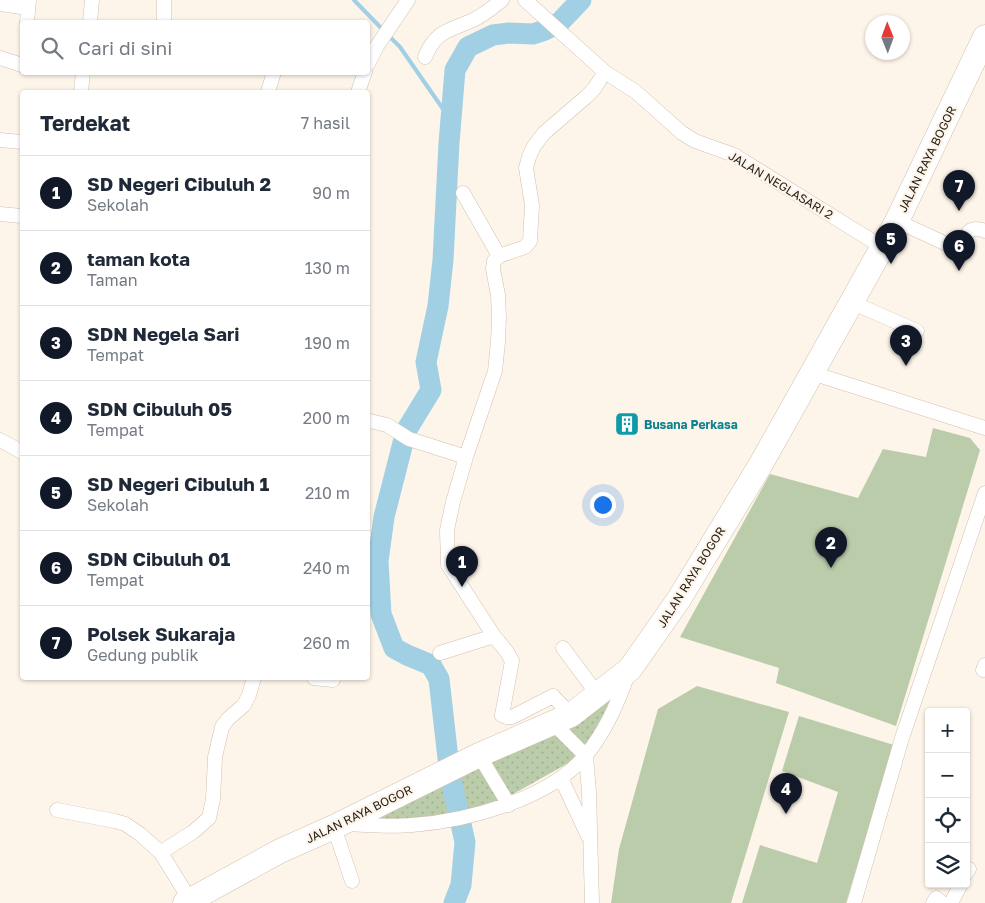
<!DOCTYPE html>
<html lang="id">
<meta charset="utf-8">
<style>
:root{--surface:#fff;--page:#f6f6f7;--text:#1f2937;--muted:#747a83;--line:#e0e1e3;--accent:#111827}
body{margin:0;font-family:"Golos Text",sans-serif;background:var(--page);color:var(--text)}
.controls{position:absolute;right:15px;bottom:15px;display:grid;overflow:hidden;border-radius:5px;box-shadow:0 1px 4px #0004}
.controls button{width:45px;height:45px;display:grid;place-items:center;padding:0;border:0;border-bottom:1px solid var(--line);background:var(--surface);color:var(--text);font:25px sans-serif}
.compass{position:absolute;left:865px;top:15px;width:45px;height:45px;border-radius:50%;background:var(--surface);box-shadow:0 1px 4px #0004;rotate:359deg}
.you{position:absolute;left:602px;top:504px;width:18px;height:18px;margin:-12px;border:4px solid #fff;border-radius:50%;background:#1a73e8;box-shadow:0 0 0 8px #1a73e833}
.badge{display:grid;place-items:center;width:32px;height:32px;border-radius:50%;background:var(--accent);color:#fff;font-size:16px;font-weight:700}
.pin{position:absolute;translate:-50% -41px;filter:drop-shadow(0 1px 2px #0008)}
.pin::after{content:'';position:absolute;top:26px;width:18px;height:15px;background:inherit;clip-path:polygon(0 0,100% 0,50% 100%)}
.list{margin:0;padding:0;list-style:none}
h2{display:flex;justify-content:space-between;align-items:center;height:65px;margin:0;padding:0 20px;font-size:21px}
h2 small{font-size:16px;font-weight:400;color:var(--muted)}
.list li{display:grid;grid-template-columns:32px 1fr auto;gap:15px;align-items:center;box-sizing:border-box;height:75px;padding:0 20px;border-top:1px solid var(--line)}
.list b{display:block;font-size:19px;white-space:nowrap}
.list p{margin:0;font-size:16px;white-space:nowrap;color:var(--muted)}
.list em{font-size:16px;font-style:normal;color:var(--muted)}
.icon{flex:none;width:28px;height:28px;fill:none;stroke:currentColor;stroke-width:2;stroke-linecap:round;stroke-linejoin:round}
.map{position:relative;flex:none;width:985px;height:903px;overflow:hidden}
.search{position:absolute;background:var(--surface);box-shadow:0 1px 4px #0004;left:20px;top:20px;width:350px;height:55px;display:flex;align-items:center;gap:12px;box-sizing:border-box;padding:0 18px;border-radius:5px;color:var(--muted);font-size:19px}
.panel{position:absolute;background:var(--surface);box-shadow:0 1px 4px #0004;left:20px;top:90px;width:350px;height:590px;border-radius:5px}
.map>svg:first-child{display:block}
.grass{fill:url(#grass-dots)}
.green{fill:#bbccab}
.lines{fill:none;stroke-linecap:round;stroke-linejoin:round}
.stream{stroke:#a1d0e5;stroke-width:4}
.river{stroke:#a1d0e5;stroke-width:21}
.street-casing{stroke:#d0c1af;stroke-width:15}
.highway-casing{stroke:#d0c1af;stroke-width:25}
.street{stroke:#fff;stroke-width:14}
.highway{stroke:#fff;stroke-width:24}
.labels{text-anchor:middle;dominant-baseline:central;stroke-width:4.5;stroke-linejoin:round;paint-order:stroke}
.street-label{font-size:12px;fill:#241f18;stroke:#fef5ea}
.culture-label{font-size:12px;font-weight:bold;fill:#0d838f;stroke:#fef5ea;text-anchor:start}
</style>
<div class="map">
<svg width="985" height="903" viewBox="0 0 985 903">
<defs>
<pattern id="grass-dots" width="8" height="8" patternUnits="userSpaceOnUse" patternTransform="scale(1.25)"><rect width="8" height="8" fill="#bbccab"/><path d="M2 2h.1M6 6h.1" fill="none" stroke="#a1af92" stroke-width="1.8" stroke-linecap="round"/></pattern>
</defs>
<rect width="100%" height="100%" fill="#fef5ea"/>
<path class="grass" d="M615,696l-36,61 -85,48 -71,16 -74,1z"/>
<path class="green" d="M933,428l37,10 10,12 -84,276 -120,-43 3,-15 -99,-31 90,-163 88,24 25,-49 43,8z
M697,686l92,26 -58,191h-120l8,-54 39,-140z
M799,716l95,29 -48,158h-104l18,-58 57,18 21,-71 -56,-21z"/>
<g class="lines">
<path class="stream" d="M354,0l29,30
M388,35l12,12 50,72"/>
<path class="river" d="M454,903l7,-18 4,-43 -15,-66 -11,-97 -8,-14 -24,-10 -13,-7 -13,-34 -3,-53 6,-44 22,-86 25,-41 -5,-28 12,-56 5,-46 6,-117 6,-73 13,-23 25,-12 16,-2 24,1 12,-4 15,-8 21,-22"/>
<defs>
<path id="street" d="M525,0l80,72 31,20 46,41 13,8 39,14 148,92
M0,4l28,4
M27,22l2,-22
M90,22l2,-22
M164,22v-22
M425,57c11,-27 24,-26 48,-37 11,-5 20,-13 29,-20
M0,58l22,7
M368,64l9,-18 31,-46
M81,92l2,-20
M268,92l6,-20
M358,92l7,-20
M0,140l22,2
M463,193l36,63
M0,214l22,2
M897,221l58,27 4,-1c9,-12 8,-23 26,-16
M851,302l66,29
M812,373l173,55
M370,421l17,4 22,14 57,18
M0,440l22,12
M563,648l35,47
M440,653l54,-17
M983,670l2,-5
M314,678l19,2
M571,715l-18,-19 -41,21h-6l-4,-2 10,-54 -5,-9 -13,-16 -46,-71 -1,-35 6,-28 13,-45 29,-86 3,-29 1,-24 -1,-23 -5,-26 1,-8 5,-5 26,-9 5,-6 2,-36 -6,-37 3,-11 5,-11 10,-13 42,-36 8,-8 11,-17
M553,723l33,33 3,36 3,111
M479,755l30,50
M561,778l27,58
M57,810l58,11 10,3 15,10 21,19 29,47
M347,824c22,1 44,3 65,1 55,-4 138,-26 174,-70 20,-24 32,-52 42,-81
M334,827l18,54
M161,853l2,-2 30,-19 16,-14 4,-19 2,-42 7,-30 6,-8 16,-14 5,-10 5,-17
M966,874l3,-5
M854,903l48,-165 83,-245
M933,903l3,-5 6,5
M951,903l10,-19"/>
<path id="highway" d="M185,903l95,-52 54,-24 145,-72 92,-40 59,-46 49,-70 82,-135 51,-91 85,-152 88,-184"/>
</defs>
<use href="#street" class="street-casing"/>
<use href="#highway" class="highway-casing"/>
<use href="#street" class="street"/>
<use href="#highway" class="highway"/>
</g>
<defs>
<symbol id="building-square" viewBox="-11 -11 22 22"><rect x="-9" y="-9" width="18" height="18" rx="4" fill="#0f9aa8" stroke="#fef5ea"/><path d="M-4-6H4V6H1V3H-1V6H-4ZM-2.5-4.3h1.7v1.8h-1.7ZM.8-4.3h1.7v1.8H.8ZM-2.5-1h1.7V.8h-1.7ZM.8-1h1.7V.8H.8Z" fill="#fff"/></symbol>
</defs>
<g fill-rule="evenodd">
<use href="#building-square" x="613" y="410" width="28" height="28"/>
</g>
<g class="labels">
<g class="street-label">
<text transform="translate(927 159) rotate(-64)">JALAN RAYA BOGOR</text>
<text transform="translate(781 185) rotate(31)">JALAN NEGLASARI 2</text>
<text transform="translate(691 577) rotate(-58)">JALAN RAYA BOGOR</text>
<text transform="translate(359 814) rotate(-26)">JALAN RAYA BOGOR</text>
</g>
<g class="culture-label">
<text x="644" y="424">Busana Perkasa</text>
</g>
</g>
</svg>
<div class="controls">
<button>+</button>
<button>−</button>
<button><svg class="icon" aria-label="locate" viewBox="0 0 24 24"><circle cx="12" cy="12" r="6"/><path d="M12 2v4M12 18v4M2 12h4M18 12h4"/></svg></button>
<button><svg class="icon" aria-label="layers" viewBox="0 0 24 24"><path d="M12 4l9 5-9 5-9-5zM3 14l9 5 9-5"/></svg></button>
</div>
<svg class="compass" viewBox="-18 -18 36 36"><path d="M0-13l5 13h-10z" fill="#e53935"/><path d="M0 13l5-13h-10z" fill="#747a83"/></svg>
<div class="you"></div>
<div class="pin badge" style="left:462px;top:587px">1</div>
<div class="pin badge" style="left:831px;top:568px">2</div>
<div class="pin badge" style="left:906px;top:366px">3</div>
<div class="pin badge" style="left:786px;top:814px">4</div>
<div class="pin badge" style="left:891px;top:264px">5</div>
<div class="pin badge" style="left:959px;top:271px">6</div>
<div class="pin badge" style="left:959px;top:211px">7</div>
<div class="search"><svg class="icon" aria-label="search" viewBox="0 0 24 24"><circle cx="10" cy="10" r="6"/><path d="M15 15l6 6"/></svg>Cari di sini</div>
<section class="panel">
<h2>Terdekat<small>7 hasil</small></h2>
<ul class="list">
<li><span class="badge">1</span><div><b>SD Negeri Cibuluh 2</b><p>Sekolah</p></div><em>90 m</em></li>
<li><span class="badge">2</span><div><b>taman kota</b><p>Taman</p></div><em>130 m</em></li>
<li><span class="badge">3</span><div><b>SDN Negela Sari</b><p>Tempat</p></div><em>190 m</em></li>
<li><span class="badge">4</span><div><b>SDN Cibuluh 05</b><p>Tempat</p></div><em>200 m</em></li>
<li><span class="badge">5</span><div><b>SD Negeri Cibuluh 1</b><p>Sekolah</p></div><em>210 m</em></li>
<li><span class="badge">6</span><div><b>SDN Cibuluh 01</b><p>Tempat</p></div><em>240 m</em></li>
<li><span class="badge">7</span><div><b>Polsek Sukaraja</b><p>Gedung publik</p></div><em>260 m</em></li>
</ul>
</section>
</div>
